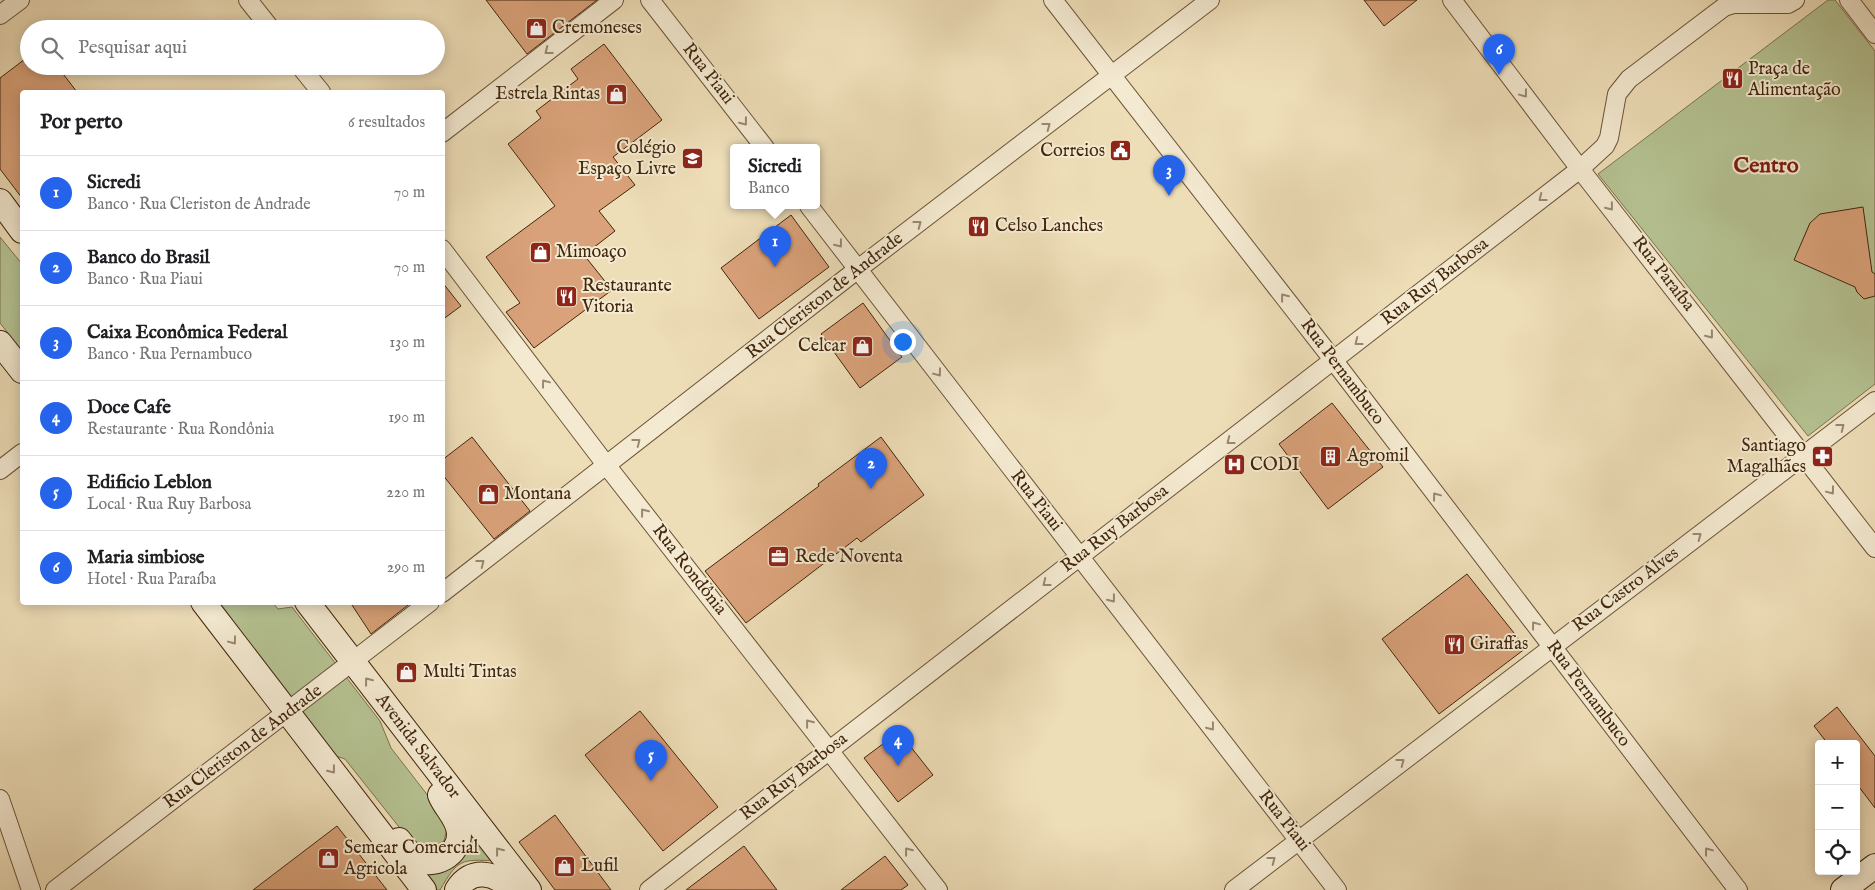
<!DOCTYPE html>
<html lang="pt">
<meta charset="utf-8">
<style>
:root{--surface:#fff;--page:#f2f2f2;--text:#202124;--muted:#757577;--line:#e0e0e0;--accent:#2563eb}
body{margin:0;font-family:"IM FELL English",serif;background:var(--page);color:var(--text)}
.controls{position:absolute;right:15px;bottom:15px;display:grid;overflow:hidden;border-radius:5px;box-shadow:0 2px 12px #0003}
.controls button{width:45px;height:45px;display:grid;place-items:center;padding:0;border:0;border-bottom:1px solid var(--line);background:var(--surface);color:var(--text);font:25px sans-serif}
.you{position:absolute;left:902px;top:341px;width:18px;height:18px;margin:-12px;border:4px solid #fff;border-radius:50%;background:#1a73e8;box-shadow:0 0 0 8px #1a73e833}
.badge{display:grid;place-items:center;width:32px;height:32px;border-radius:50%;background:var(--accent);color:#fff;font-size:16px;font-weight:700}
.pin{position:absolute;translate:-50% -41px;filter:drop-shadow(0 1px 2px #0008)}
.pin::after{content:'';position:absolute;top:26px;width:18px;height:15px;background:inherit;clip-path:polygon(0 0,100% 0,50% 100%)}
.popup{position:absolute;left:730px;top:144px;width:90px;height:65px;box-sizing:border-box;display:grid;place-content:center;border-radius:5px;background:var(--surface);filter:drop-shadow(0 1px 4px #0005);font-size:16px;white-space:nowrap;color:var(--muted)}
.popup b{font-size:19px;color:var(--text)}
.popup::after{content:'';position:absolute;left:50%;top:100%;margin-left:-10px;border:10px solid transparent;border-top-color:var(--surface)}
.list{margin:0;padding:0;list-style:none}
h2{display:flex;justify-content:space-between;align-items:center;height:65px;margin:0;padding:0 20px;font-size:21px}
h2 small{font-size:16px;font-weight:400;color:var(--muted)}
.list li{display:grid;grid-template-columns:32px 1fr auto;gap:15px;align-items:center;box-sizing:border-box;height:75px;padding:0 20px;border-top:1px solid var(--line)}
.list b{display:block;font-size:19px;white-space:nowrap}
.list p{margin:0;font-size:16px;white-space:nowrap;color:var(--muted)}
.list em{font-size:16px;font-style:normal;color:var(--muted)}
.icon{flex:none;width:28px;height:28px;fill:none;stroke:currentColor;stroke-width:2;stroke-linecap:round;stroke-linejoin:round}
.map{position:relative;flex:none;width:1875px;height:890px;overflow:hidden}
.search{position:absolute;background:var(--surface);box-shadow:0 2px 12px #0003;left:20px;top:20px;width:425px;height:55px;display:flex;align-items:center;gap:12px;box-sizing:border-box;padding:0 18px;border-radius:28px;color:var(--muted);font-size:19px}
.panel{position:absolute;background:var(--surface);box-shadow:0 2px 12px #0003;left:20px;top:90px;width:425px;height:515px;border-radius:5px}
.map>svg:first-child{display:block}
.green{fill:#b5c292;stroke:#7b7450}
.building{fill:#daa27a;stroke:#41260d}
.lines{fill:none;stroke-linecap:round;stroke-linejoin:round}
.street-casing{stroke:#6c5438;stroke-width:20}
.secondary-casing{stroke:#41260d;stroke-width:26}
.street{stroke:#f4ead1;stroke-width:18}
.secondary{stroke:#f4ead1;stroke-width:24}
.oneway{stroke:#9a886f}
.labels{text-anchor:middle;dominant-baseline:central;stroke-width:4;stroke-linejoin:round;paint-order:stroke}
.poi-label{font-size:18px;fill:#41260d;stroke:#f4ead1;text-anchor:start}
.street-label{font-size:18px;fill:#41260d;stroke:#f4ead1}
.district-label{font-size:22px;font-weight:bold;fill:#7a1f14;stroke:#f4ead1}
</style>
<div class="map">
<svg width="1875" height="890" viewBox="0 0 1875 890">
<rect width="100%" height="100%" fill="#eedeb8"/>
<filter id="stains"><feTurbulence type="fractalNoise" baseFrequency=".004" numOctaves="4"/><feColorMatrix values="0 0 0 0 .2 0 0 0 0 .09 0 0 0 0 .02 0 0 0 .5 -.17"/></filter>
<radialGradient id="worn" r=".72"><stop offset=".6" stop-color="#630" stop-opacity="0"/><stop offset="1" stop-color="#630" stop-opacity=".3"/></radialGradient>
<path class="green" d="M1828,0h7l40,51v333l-67,52 -210,-262z
M0,237l22,27v87l-22,-28z
M218,603h55l5,6 14,-2 88,114 11,27 52,67 5,10 -4,16 -19,9 -18,-13 -62,-78 -12,-4z
M468,825l28,36c-35,-2 -38,-2 -56,29h-3l-13,-18z"/>
<path class="building" d="M486,0h111l-70,54z
M1364,0h53l-33,26z
M604,44l58,76 -49,37 22,28 -36,26 16,20 -31,24 28,35 -78,58 -28,-36 14,-9 -34,-46 69,-51 -47,-62 33,-26 -5,-7 42,-32 -7,-10z
M29,56v10h28l20,26h-55v106l-22,-29v-91z
M1863,207l9,65 3,2v22l-11,3 -7,-7 -2,-5 -61,-27 16,-37 10,-9z
M791,215l38,52 -70,52 -38,-51z
M442,282l19,24 -19,14z
M863,303l39,54 -42,31 -39,-54z
M1332,403l51,64 -55,42 -49,-65z
M472,437l58,74 -36,28 -52,-65v-14z
M881,437l43,58 -63,47 -4,-4 -111,85 -41,-52 114,-85 -1,-2z
M1467,574l59,74 -87,66 -57,-75z
M350,602h62l-41,32z
M1837,707l38,49v52l-19,-25v-39h-28l-14,-18z
M640,711l78,96 -55,44 -78,-96z
M899,732l34,43 -35,27 -34,-44z
M555,815l56,75h-56l-36,-48z
M337,826l50,64h-134z
M744,846l33,44h-91z
M885,856l23,29 -7,5h-60z"/>
<g class="lines">
<defs>
<path id="street" d="M248,0l23,29
M650,0l115,148
M1053,0l281,361 404,529
M1452,0l128,169 295,379
M1849,0l26,34
M0,15l20,-15
M300,66l21,26
M442,133l172,-133
M809,206l528,684
M442,249l165,217 331,424
M0,470l22,-17
M442,593l416,-324 352,-269
M0,799l31,91
M55,890l375,-288
M649,890l931,-721 25,-23 4,-8 8,-44 12,-15 95,-72 10,-3h54l7,-4
M1234,890l641,-489"/>
<g id="secondary">
<path d="M0,201l22,30"/>
<path d="M0,343l22,28"/>
<path d="M203,602l221,288"/>
<path id="s1" d="M307,602l222,288"/>
<path d="M399,840c5,6 10,14 15,18 19,12 46,-3 45,-25 -1,-15 -14,-25 -19,-38"/>
<path d="M457,890c13,-23 40,-18 54,0"/>
<path d="M1843,890l32,-24"/>
</g>
</defs>
<use href="#street" class="street-casing"/>
<use href="#secondary" class="secondary-casing"/>
<use href="#street" class="street"/>
<use href="#secondary" class="secondary"/>
</g>
<defs><path id="oneway-chevron" d="M-2-3.5L2.5 0L-2 3.5" fill="none" stroke-width="1.6" stroke-linecap="round" stroke-linejoin="round" transform="scale(1.25)"/></defs>
<g class="oneway">
<use href="#oneway-chevron" transform="translate(548 51) rotate(142)"/>
<use href="#oneway-chevron" transform="translate(1524 94) rotate(53)"/>
<use href="#oneway-chevron" transform="translate(744 122) rotate(52)"/>
<use href="#oneway-chevron" transform="translate(1047 126) rotate(-37)"/>
<use href="#oneway-chevron" transform="translate(1542 198) rotate(142)"/>
<use href="#oneway-chevron" transform="translate(1610 207) rotate(52)"/>
<use href="#oneway-chevron" transform="translate(918 224) rotate(-37)"/>
<use href="#oneway-chevron" transform="translate(839 244) rotate(52)"/>
<use href="#oneway-chevron" transform="translate(1284 297) rotate(-128)"/>
<use href="#oneway-chevron" transform="translate(1710 335) rotate(52)"/>
<use href="#oneway-chevron" transform="translate(1358 342) rotate(142)"/>
<use href="#oneway-chevron" transform="translate(938 373) rotate(53)"/>
<use href="#oneway-chevron" transform="translate(545 383) rotate(-127)"/>
<use href="#oneway-chevron" transform="translate(1841 427) rotate(-38)"/>
<use href="#oneway-chevron" transform="translate(1230 441) rotate(142)"/>
<use href="#oneway-chevron" transform="translate(637 442) rotate(-38)"/>
<use href="#oneway-chevron" transform="translate(1831 491) rotate(53)"/>
<use href="#oneway-chevron" transform="translate(1436 496) rotate(-127)"/>
<use href="#oneway-chevron" transform="translate(644 512) rotate(-128)"/>
<use href="#oneway-chevron" transform="translate(1698 536) rotate(-37)"/>
<use href="#oneway-chevron" transform="translate(481 563) rotate(-38)"/>
<use href="#oneway-chevron" transform="translate(1046 583) rotate(142)"/>
<use href="#oneway-chevron" transform="translate(1112 599) rotate(52)"/>
<use href="#oneway-chevron" transform="translate(1535 625) rotate(-127)"/>
<use href="#oneway-chevron" transform="translate(233 641) rotate(53)"/>
<use href="#oneway-chevron" transform="translate(368 681) rotate(-128)"/>
<use href="#oneway-chevron" transform="translate(809 723) rotate(-128)"/>
<use href="#oneway-chevron" transform="translate(1211 727) rotate(52)"/>
<use href="#oneway-chevron" transform="translate(1401 762) rotate(-37)"/>
<use href="#oneway-chevron" transform="translate(332 770) rotate(52)"/>
<use href="#oneway-chevron" transform="translate(499 851) rotate(-128)"/>
<use href="#oneway-chevron" transform="translate(908 851) rotate(-128)"/>
<use href="#oneway-chevron" transform="translate(1708 851) rotate(-127)"/>
<use href="#oneway-chevron" transform="translate(1272 860) rotate(-37)"/>
</g>
<defs>
<symbol id="shop-square" viewBox="-11 -11 22 22"><rect x="-9" y="-9" width="18" height="18" rx="4" fill="#8f2418" stroke="#f4ead1"/><path d="M-5-2.5h2.3a2.7 3.5 0 0 1 5.4 0H5L5.5 6h-11ZM-1.5-2.5h3a1.5 2.3 0 0 0-3 0Z" fill="#fff"/></symbol>
<symbol id="restaurant-square" viewBox="-11 -11 22 22"><rect x="-9" y="-9" width="18" height="18" rx="4" fill="#8f2418" stroke="#f4ead1"/><path d="M-5-6h1v4h1v-4h1v4h1v-4h1v5L-1.5 .5V6h-2V.5L-5-1ZM5-6V6H3V1.5H1.5Q1.5-4 5-6Z" fill="#fff"/></symbol>
<symbol id="civic-square" viewBox="-11 -11 22 22"><rect x="-9" y="-9" width="18" height="18" rx="4" fill="#8f2418" stroke="#f4ead1"/><path d="M-.6-6.5H3V-4.5H.6V-3L4-1V1h2V6H-6V1h2V-1L-.6-3ZM-1.2 2.5V6h2.4V2.5Z" fill="#fff"/></symbol>
<symbol id="school-square" viewBox="-11 -11 22 22"><rect x="-9" y="-9" width="18" height="18" rx="4" fill="#8f2418" stroke="#f4ead1"/><path d="M0-5L7-2L0 1L-7-2ZM-4 1L0 2.5L4 1V4Q0 6-4 4Z" fill="#fff"/></symbol>
<symbol id="building-square" viewBox="-11 -11 22 22"><rect x="-9" y="-9" width="18" height="18" rx="4" fill="#8f2418" stroke="#f4ead1"/><path d="M-4-6H4V6H1V3H-1V6H-4ZM-2.5-4.3h1.7v1.8h-1.7ZM.8-4.3h1.7v1.8H.8ZM-2.5-1h1.7V.8h-1.7ZM.8-1h1.7V.8H.8Z" fill="#fff"/></symbol>
<symbol id="pharmacy-square" viewBox="-11 -11 22 22"><rect x="-9" y="-9" width="18" height="18" rx="4" fill="#8f2418" stroke="#f4ead1"/><path d="M-2-6h4v4h4v4h-4v4h-4v-4h-4v-4h4Z" fill="#fff"/></symbol>
<symbol id="hospital-square" viewBox="-11 -11 22 22"><rect x="-9" y="-9" width="18" height="18" rx="4" fill="#8f2418" stroke="#f4ead1"/><path d="M-5-5h3v3.5h4V-5h3V5h-3V1.5h-4V5h-3Z" fill="#fff"/></symbol>
<symbol id="office-square" viewBox="-11 -11 22 22"><rect x="-9" y="-9" width="18" height="18" rx="4" fill="#8f2418" stroke="#f4ead1"/><path d="M-6-3h4V-5.5h4V-3h4V5H-6ZM-1-4.5V-3h2v-1.5ZM-6 0V1H6V0Z" fill="#fff"/></symbol>
</defs>
<g fill-rule="evenodd">
<use href="#shop-square" x="524" y="16" width="25" height="25"/>
<use href="#restaurant-square" x="1720" y="66" width="25" height="25"/>
<use href="#shop-square" x="604" y="82" width="25" height="25"/>
<use href="#civic-square" x="1108" y="138" width="25" height="25"/>
<use href="#school-square" x="680" y="146" width="25" height="25"/>
<use href="#restaurant-square" x="966" y="214" width="25" height="25"/>
<use href="#shop-square" x="528" y="240" width="25" height="25"/>
<use href="#restaurant-square" x="554" y="284" width="25" height="25"/>
<use href="#shop-square" x="850" y="334" width="25" height="25"/>
<use href="#building-square" x="1318" y="444" width="25" height="25"/>
<use href="#pharmacy-square" x="1810" y="444" width="25" height="25"/>
<use href="#hospital-square" x="1222" y="452" width="25" height="25"/>
<use href="#shop-square" x="476" y="482" width="25" height="25"/>
<use href="#office-square" x="766" y="544" width="25" height="25"/>
<use href="#restaurant-square" x="1442" y="632" width="25" height="25"/>
<use href="#shop-square" x="394" y="660" width="25" height="25"/>
<use href="#shop-square" x="316" y="846" width="25" height="25"/>
<use href="#shop-square" x="552" y="854" width="25" height="25"/>
</g>
<g class="labels">
<g class="poi-label">
<text x="552" y="28">Cremoneses</text>
<text x="1748" y="69">Praça de<tspan x="1748" dy="21">Alimentação</tspan></text>
<text x="600" y="94" text-anchor="end">Estrela Rintas</text>
<text x="676" y="148" text-anchor="end">Colégio<tspan x="676" dy="21">Espaço Livre</tspan></text>
<text x="1105" y="151" text-anchor="end">Correios</text>
<text x="995" y="226">Celso Lanches</text>
<text x="556" y="252">Mimoaço</text>
<text x="582" y="286">Restaurante<tspan x="582" dy="21">Vitoria</tspan></text>
<text x="846" y="346" text-anchor="end">Celcar</text>
<text x="1806" y="446" text-anchor="end">Santiago<tspan x="1806" dy="21">Magalhães</tspan></text>
<text x="1347" y="456">Agromil</text>
<text x="1250" y="465">CODI</text>
<text x="504" y="494">Montana</text>
<text x="795" y="557">Rede Noventa</text>
<text x="1470" y="644">Giraffas</text>
<text x="423" y="672">Multi Tintas</text>
<text x="344" y="848">Semear Comercial<tspan x="344" dy="21">Agricola</tspan></text>
<text x="581" y="866">Lufil</text>
</g>
<g class="street-label">
<text transform="translate(708 74) rotate(52)">Rua Piaui</text>
<text transform="translate(1663 274) rotate(52)">Rua Paraíba</text>
<text transform="translate(1435 282) rotate(-38)">Rua Ruy Barbosa</text>
<text transform="translate(825 296) rotate(-38)">Rua Cleriston de Andrade</text>
<text transform="translate(1342 372) rotate(53)">Rua Pernambuco</text>
<text transform="translate(1036 501) rotate(52)">Rua Piaui</text>
<text transform="translate(1115 529) rotate(-38)">Rua Ruy Barbosa</text>
<text transform="translate(689 570) rotate(52)">Rua Rondônia</text>
<text transform="translate(1626 590) rotate(-37)">Rua Castro Alves</text>
<text transform="translate(1588 694) rotate(53)">Rua Pernambuco</text>
<text stroke="none"><textPath href="#s1" startOffset="182">Avenida Salvador</textPath></text>
<text transform="translate(243 747) rotate(-37)">Rua Cleriston de Andrade</text>
<text transform="translate(794 777) rotate(-38)">Rua Ruy Barbosa</text>
<text transform="translate(1284 821) rotate(52)">Rua Piaui</text>
</g>
<g class="district-label">
<text x="1766" y="166">Centro</text>
</g>
</g>
<rect width="100%" height="100%" filter="url(#stains)"/>
<rect width="100%" height="100%" fill="url(#worn)"/>
</svg>
<div class="controls">
<button>+</button>
<button>−</button>
<button><svg class="icon" aria-label="locate" viewBox="0 0 24 24"><circle cx="12" cy="12" r="6"/><path d="M12 2v4M12 18v4M2 12h4M18 12h4"/></svg></button>
</div>
<div class="you"></div>
<div class="pin badge" style="left:775px;top:267px">1</div>
<div class="popup"><b>Sicredi</b>Banco</div>
<div class="pin badge" style="left:871px;top:489px">2</div>
<div class="pin badge" style="left:1169px;top:196px">3</div>
<div class="pin badge" style="left:898px;top:766px">4</div>
<div class="pin badge" style="left:651px;top:781px">5</div>
<div class="pin badge" style="left:1499px;top:75px">6</div>
<div class="search"><svg class="icon" aria-label="search" viewBox="0 0 24 24"><circle cx="10" cy="10" r="6"/><path d="M15 15l6 6"/></svg>Pesquisar aqui</div>
<section class="panel">
<h2>Por perto<small>6 resultados</small></h2>
<ul class="list">
<li><span class="badge">1</span><div><b>Sicredi</b><p>Banco · Rua Cleriston de Andrade</p></div><em>70 m</em></li>
<li><span class="badge">2</span><div><b>Banco do Brasil</b><p>Banco · Rua Piaui</p></div><em>70 m</em></li>
<li><span class="badge">3</span><div><b>Caixa Econômica Federal</b><p>Banco · Rua Pernambuco</p></div><em>130 m</em></li>
<li><span class="badge">4</span><div><b>Doce Cafe</b><p>Restaurante · Rua Rondônia</p></div><em>190 m</em></li>
<li><span class="badge">5</span><div><b>Edificio Leblon</b><p>Local · Rua Ruy Barbosa</p></div><em>220 m</em></li>
<li><span class="badge">6</span><div><b>Maria simbiose</b><p>Hotel · Rua Paraíba</p></div><em>290 m</em></li>
</ul>
</section>
</div>
